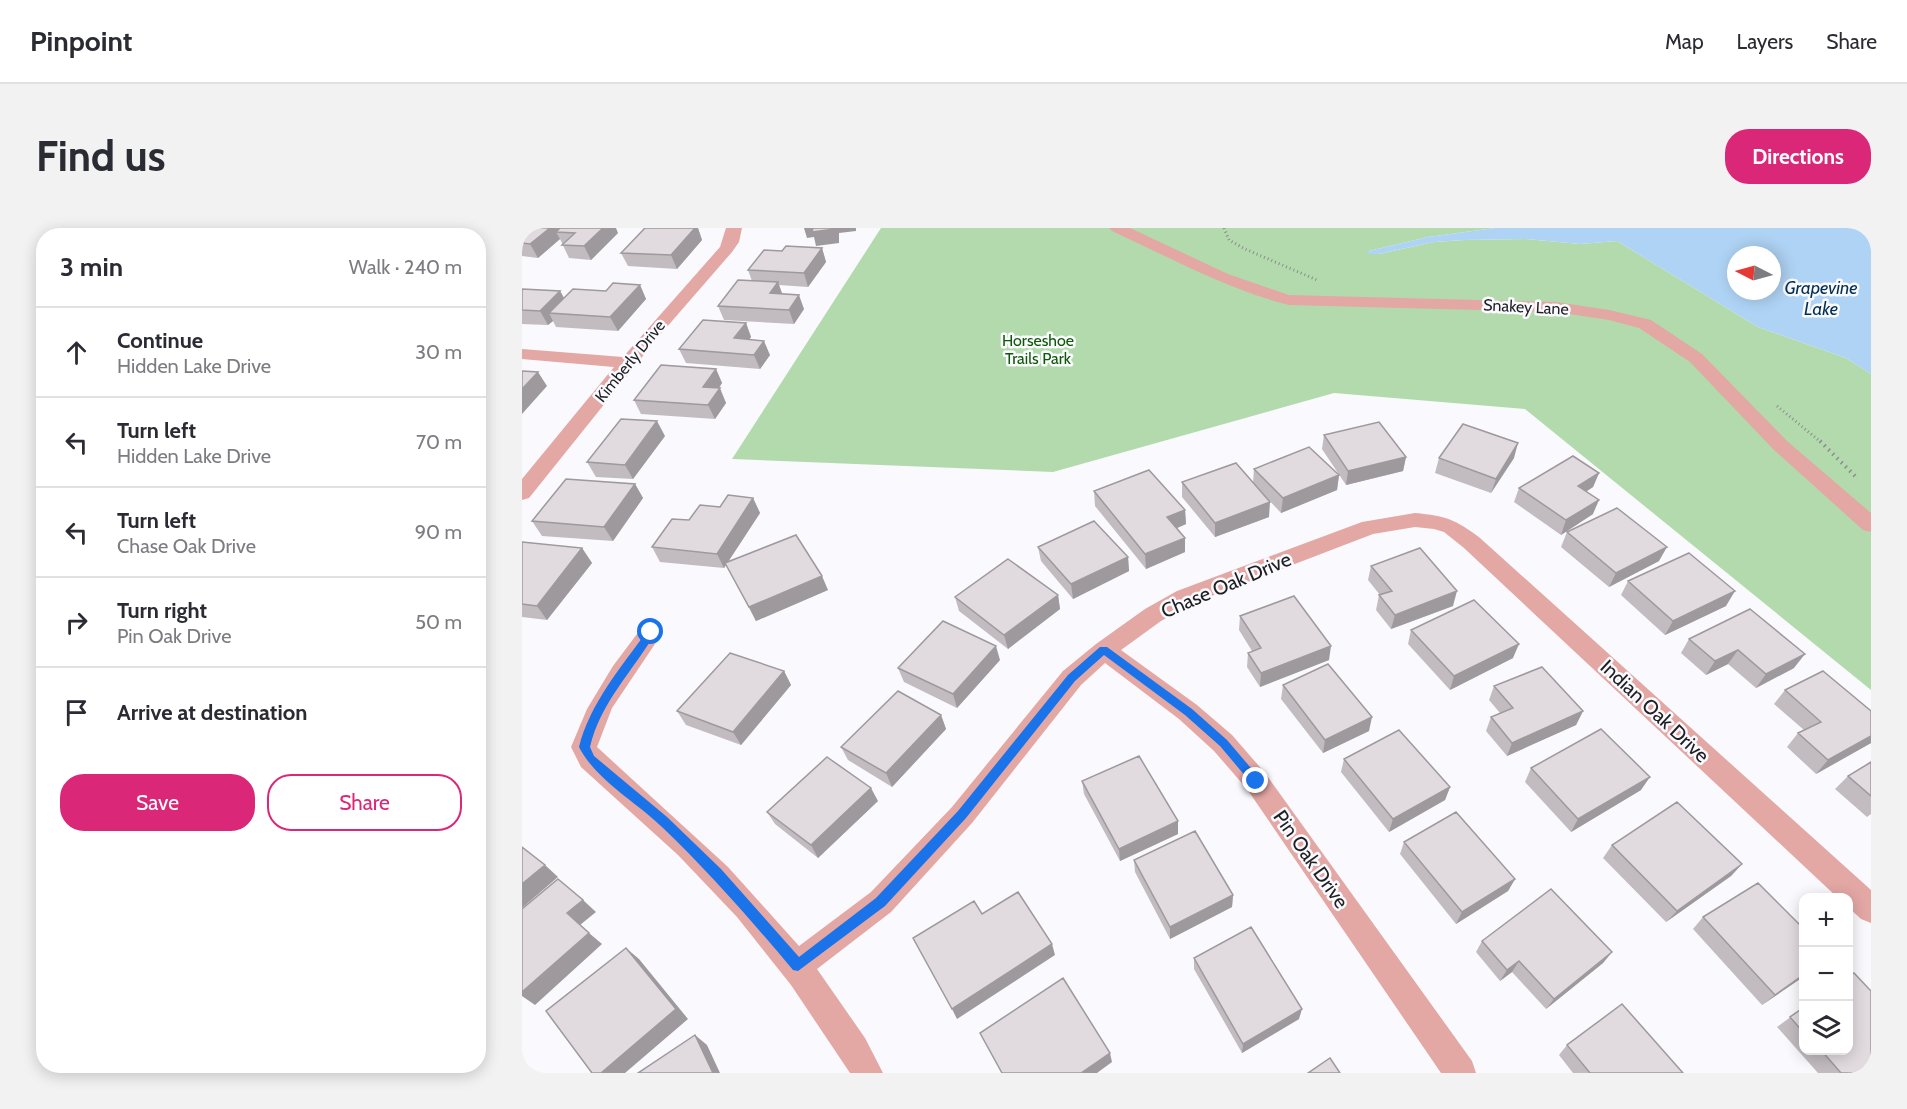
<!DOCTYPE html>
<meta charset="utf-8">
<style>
:root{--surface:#fff;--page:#f2f2f3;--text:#2b2b33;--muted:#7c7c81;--line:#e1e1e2;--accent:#db2777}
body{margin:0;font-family:Cabin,sans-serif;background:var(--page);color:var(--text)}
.controls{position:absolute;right:18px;bottom:18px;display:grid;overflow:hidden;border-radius:12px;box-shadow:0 3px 15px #0003}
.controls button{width:54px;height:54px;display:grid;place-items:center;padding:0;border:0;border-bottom:2px solid var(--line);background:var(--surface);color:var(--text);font:30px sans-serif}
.compass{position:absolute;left:1205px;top:18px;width:54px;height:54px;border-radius:50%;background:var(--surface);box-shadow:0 3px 15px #0003;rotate:276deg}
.stop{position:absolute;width:18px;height:18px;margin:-14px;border:4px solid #1a73e8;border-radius:50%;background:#fff}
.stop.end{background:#1a73e8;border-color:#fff;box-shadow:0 2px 6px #0008}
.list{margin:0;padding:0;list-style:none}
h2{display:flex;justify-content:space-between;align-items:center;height:78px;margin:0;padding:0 24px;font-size:26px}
h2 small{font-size:20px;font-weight:400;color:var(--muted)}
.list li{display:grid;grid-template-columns:39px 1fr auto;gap:18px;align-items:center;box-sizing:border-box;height:90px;padding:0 24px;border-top:2px solid var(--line)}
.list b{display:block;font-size:22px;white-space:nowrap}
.list p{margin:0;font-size:20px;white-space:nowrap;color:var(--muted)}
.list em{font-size:20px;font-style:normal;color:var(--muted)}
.actions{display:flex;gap:12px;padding:18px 24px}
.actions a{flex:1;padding:14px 0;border:2px solid var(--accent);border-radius:24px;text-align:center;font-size:21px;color:var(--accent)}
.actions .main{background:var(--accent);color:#fff}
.icon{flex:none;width:33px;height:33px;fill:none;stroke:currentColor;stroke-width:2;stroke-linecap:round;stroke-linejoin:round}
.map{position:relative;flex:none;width:1349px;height:845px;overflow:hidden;border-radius:24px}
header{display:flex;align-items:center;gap:36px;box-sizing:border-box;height:84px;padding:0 30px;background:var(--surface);border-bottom:2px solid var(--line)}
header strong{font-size:28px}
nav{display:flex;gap:33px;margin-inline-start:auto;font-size:21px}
.intro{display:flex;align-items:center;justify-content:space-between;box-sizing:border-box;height:144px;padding:0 36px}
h1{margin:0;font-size:42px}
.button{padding:15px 27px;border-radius:24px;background:var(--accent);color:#fff;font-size:21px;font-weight:700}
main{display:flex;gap:36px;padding:0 36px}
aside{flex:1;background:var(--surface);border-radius:24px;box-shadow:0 3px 15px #0003}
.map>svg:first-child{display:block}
.green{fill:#b3daad}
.water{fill:#afd3f4;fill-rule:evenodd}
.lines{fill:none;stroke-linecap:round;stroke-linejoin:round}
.path-far1{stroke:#8c8d90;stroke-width:3;stroke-dasharray:1 3;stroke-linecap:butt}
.path{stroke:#8c8d90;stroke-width:4;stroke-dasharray:1.5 4.5;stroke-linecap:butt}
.minor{fill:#e3a7a4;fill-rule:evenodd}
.wall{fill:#c2bcc1}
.shaded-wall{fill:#9e999d}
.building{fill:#e1dbe0;stroke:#9e999d;stroke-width:1.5}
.route{fill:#1a73e8}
.labels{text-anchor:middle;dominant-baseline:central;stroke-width:5;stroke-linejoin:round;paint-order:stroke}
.far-street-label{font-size:16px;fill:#1e1f21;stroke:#f9f9fe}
.far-park-label{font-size:16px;fill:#0e5906;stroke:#f9f9fe}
.far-water-label{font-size:18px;font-style:italic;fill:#003052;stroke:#f9f9fe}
.street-label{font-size:20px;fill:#1e1f21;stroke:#f9f9fe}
</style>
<header>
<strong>Pinpoint</strong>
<nav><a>Map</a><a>Layers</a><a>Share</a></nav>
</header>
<div class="intro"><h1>Find us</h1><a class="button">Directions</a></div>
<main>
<aside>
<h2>3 min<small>Walk · 240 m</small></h2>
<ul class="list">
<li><svg class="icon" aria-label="ahead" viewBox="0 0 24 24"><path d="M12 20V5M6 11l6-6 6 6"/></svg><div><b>Continue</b><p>Hidden Lake Drive</p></div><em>30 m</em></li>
<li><svg class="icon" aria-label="left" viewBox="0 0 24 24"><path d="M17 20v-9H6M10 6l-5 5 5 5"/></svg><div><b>Turn left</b><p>Hidden Lake Drive</p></div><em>70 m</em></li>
<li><svg class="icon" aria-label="left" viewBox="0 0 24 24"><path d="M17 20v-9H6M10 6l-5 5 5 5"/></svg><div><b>Turn left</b><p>Chase Oak Drive</p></div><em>90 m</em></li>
<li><svg class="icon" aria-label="right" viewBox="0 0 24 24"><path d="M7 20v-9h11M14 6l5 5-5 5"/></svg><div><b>Turn right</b><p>Pin Oak Drive</p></div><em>50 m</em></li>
<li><svg class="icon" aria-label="arrive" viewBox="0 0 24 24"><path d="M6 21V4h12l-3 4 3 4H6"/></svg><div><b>Arrive at destination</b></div></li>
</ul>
<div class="actions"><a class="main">Save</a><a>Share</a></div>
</aside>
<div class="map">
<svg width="1349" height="845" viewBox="0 0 1349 845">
<rect width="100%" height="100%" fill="#f9f9fe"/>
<path class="green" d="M359,0h614l-67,9 -59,14 -1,3h11l55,-12 30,-2 62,-1 54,5 37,-3 141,86 88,31 25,16v316l-346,-281 -191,-16 -281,79 -321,-13z"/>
<path class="water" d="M973,0h376v146l-25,-16 -88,-31 -141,-86 -37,3 -54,-5 -62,1 -30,2 -55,12h-12l2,-3 59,-14zM1214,27h36v36h-36z"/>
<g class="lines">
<path class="path-far1" d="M702,0l5,12 16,9 72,31
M1255,178l45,37"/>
<path class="path" d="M1298,213l36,36"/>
<path class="minor" d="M204,0h16l-3,14 -7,10 -73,84 -130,162 -7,2v-21l92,-112 -92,-8v-10l101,8 97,-110z
M587,0h21l98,46 61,21 267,7 53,8 42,10 51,34 85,87 84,72v19l-8,-2 -90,-81 -83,-87 -51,-34 -30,-8 -53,-8 -267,-7c-63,-16 -118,-47 -177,-74z
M893,285c31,3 40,6 65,25l391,352v33l-10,-4 -13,-12v-9h-10l-374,-350 -20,-16 -10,-3 -19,-2 -42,7 -180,69 -32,18 -40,29 76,55 35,30 33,38 207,288 4,12h-35l-194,-284 -33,-38 -35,-32 -74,-56 -24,22 -109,138 -81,89 -74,57 48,69 18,35h-33l-59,-88 -54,-68 -59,-62 -97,-88 -10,-20 16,-38 26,-43 30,-40 8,-3 8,3 4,6 -51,76 -15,39 131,120 71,79 72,-54 81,-85 111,-136 33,-27 49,-35 32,-18 185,-69z"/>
</g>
<path class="wall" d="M0,0l96,5 -27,27 -22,-2 -9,-19 -22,19 -16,-2z
M123,0h53l4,12 -25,29 -49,-3 -7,-13z
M300,20l4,14 -18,25 -29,-2 3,9 22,15 -10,15 -70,-4 -6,-14 34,-25 -4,-11 34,-19z
M118,57l6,14 -28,32 -62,-4 -3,-6 -5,4 -26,-1v-35l38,2 4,7z
M224,95l5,14 -2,2 21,16 -10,14 -74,-6 -7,-14z
M194,141l6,14 -3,5 7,15 -11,16 -74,-5 -7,-14z
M802,207l82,22 -3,14 -57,14 -24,-36z
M143,208l-32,43 -37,-2 -9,-15z
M917,230h75l-23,35 -56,-20z
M732,241l85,6 -2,15 -56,23 -26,-28 14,32 -54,20 -33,-40v-15l71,1z
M1077,245l-6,14 -6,4 6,23 -32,21 -47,-33 5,-14z
M113,256l8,14 -30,43 -71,-5 -10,-15z
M572,263l91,19 1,14 -9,4 8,10v14l-39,17 -51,-63z
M231,270l7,15 -32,49 100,28 -72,31 -30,-56 -2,3 -64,-6 -8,-15 37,-27 31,-13z
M1045,304l92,29 -50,26 -48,-40z
M0,314l60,6 10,15 -45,57 -25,-3z
M516,319l90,10 1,14 -56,28 -32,-38z
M849,338l82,40 -62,23 -15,-19 3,-15h1l-12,-15z
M1106,353l98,25 -61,29 -44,-40z
M536,367l2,14 -52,40 -49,-38 -4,-14z
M1228,381l44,59 -38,20 -28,-24 -22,11 -25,-22 8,-14z
M718,388l89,44 -69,27 -13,-20 1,-14 4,-2 -13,-21z
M889,402l102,28 -63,32 -42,-46z
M478,432l-43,48 -53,-26 -6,-14z
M262,443l7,14 -50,60 -55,-20 -9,-14z
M761,457l86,46 -46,22 -42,-54z
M972,458l89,25 -7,14 -69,31 -21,-25 5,-14 9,-4 -11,-13z
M1263,462l86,53 -55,31 -29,-27 11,-14 6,-3 -30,-26z
M419,487l5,14 -54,58 -44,-27 -7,-13z
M822,531l106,28 -5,13 -56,32 -48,-60z
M1349,534v52l-4,3 -32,-28 13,-13z
M1009,540l110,22 -70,42 -46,-50z
M560,553l96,53 -58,27 -36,-67z
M356,573l-60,57 -43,-34 -8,-12z
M882,614l111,37 -7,12 -52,33 -56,-70z
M1090,617l130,19 -11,12 -65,46 -63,-64z
M612,632l99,35 -1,12 -62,32 -35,-67z
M1181,689l100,60 -41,28 -69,-76z
M960,713l130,11 -9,11 -57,46 -34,-37 -12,9 -24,-29z
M672,730l105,61 -57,34 -48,-84z
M1281,780v42h45l23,23h-53l-41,-46z
M1045,817l116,28h-110l-14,-18z"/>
<path class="shaded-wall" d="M28,0h21l-15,4 4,7 -22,19 -8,-14z
M81,0h13l2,5 -27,27 -7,-14z
M173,0h3l4,12 -25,29 -6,-14z
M282,0h52v3l-17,2v10l-23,3 -2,-9 -7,1z
M300,20l4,14 -18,25 -4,-14z
M256,54l5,14 -13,-3z
M118,57l6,14 -28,32 -8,-14z
M38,63l8,14 -19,8 4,8 -5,4 -8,-14z
M277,67l5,14 -10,15 -5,-14z
M224,95l5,14 -11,16 -6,-15z
M242,113l6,14 -10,14 -6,-14z
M194,141l6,14 -12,18 -7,-14z
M16,144l9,14 -25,28v-25z
M198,160l6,15 -11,16 -7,-14z
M135,193l8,15 -32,43 -8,-14z
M996,215l-4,15 -23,35 5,-14z
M884,229l-3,14 -57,14 2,-14z
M1077,245l-6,14 -20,13 5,-14z
M817,247l-2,15 -56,23 2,-15z
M113,256l8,14 -30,43 -9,-14z
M231,270l7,15 -36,55 -7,-14z
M1077,272l-6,14 -32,21 5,-15z
M748,274l-1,15 -54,20v-14z
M663,282l1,14 -18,8 -1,-15z
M663,310v14l-39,17 -1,-15z
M1145,319l-8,14 -50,26 7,-14z
M60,320l10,15 -45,57 -10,-14z
M606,329l1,14 -56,28 -2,-15z
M300,348l6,14 -72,31 -7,-14z
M935,363l-4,15 -62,23 4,-14z
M1213,363l-9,15 -61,29 8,-14z
M536,367l2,14 -52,40 -4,-14z
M997,416l-6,14 -63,32 4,-14z
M474,418l4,14 -43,48 -4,-14z
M809,418l-2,14 -69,27 1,-14z
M1216,422l-10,14 -22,11 9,-14z
M1283,426l-11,14 -38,20 10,-14z
M262,443l7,14 -50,60 -8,-13z
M1061,483l-7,14 -69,31 5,-13z
M419,487l5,14 -54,58 -6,-14z
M850,489l-3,14 -46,22 2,-13z
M1349,508v7l-55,31 12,-14z
M1128,549l-9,13 -70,42 7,-13z
M928,559l-5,13 -56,32 4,-13z
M349,560l7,13 -60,57 -7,-13z
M656,593v13l-58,27 -1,-12z
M1220,636l-11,12 -65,46 11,-11z
M23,637l13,12 -36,31v-24z
M993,651l-7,12 -52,33 6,-12z
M711,667l-1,12 -62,32v-12z
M61,672l13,12 -16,13 -13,-12z
M67,705l13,11 -67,61 -13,-9v-4z
M530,716l3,11 -98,64 -5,-10z
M104,720l13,11 49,60 -63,54h-24z
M1090,724l-9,11 -57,46 8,-10z
M997,733l-7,11 -12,9 7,-11z
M1281,747v2l-41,28 13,-10z
M780,781l-3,10 -57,34 1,-9z
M173,807l12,10 13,28h-7z
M588,825l2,9 -15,11h-16z"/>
<path class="building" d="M0,0h28l-20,16 -8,-1z
M38,0h43l-19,18 -22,-1 13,-12 -19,-1z
M123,0h50l-24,27 -50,-2z
M291,0h22v1l-23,3z
M264,18l36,2 -18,25 -56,-3 16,-20 18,1z
M216,52l40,2 -8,11 29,2 -10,15 -71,-4z
M91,55l27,2 -30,32 -61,-4 24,-24 33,2z
M0,61l38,2 -20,20 -18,-1z
M181,92l43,3 -12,15 30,3 -10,14 -75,-6z
M139,137l55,4 -13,18 17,1 -12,17 -74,-5z
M0,143l16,1 -16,17z
M99,191l36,2 -32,44 -38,-3z
M857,194l27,35 -58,14 -24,-36z
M941,196l55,19 -22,36 -57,-21z
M787,219l30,28 -56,23 -29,-29z
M1051,228l26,17 -21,13 21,14 -33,20 -47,-32z
M714,235l34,39 -55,21 -33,-41z
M627,242l36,40 -18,7 18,21 -40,16 -51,-63z
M44,251l69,5 -31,43 -72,-6z
M206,267l25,3 -36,56 -65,-7 20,-28 17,1 11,-15 20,2z
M1095,280l50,39 -51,26 -49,-41z
M572,293l34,36 -57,27 -33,-37z
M274,307l26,41 -73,31 -24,-44z
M0,314l60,6 -45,58 -15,-2z
M898,320l37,43 -62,24 -16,-20 13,-4 -21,-25z
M1167,325l46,38 -62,30 -45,-40z
M486,331l50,36 -54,40 -49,-38z
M772,368l37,50 -70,27 -13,-20 13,-5 -21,-32z
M952,372l45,44 -65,32 -43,-46z
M1228,381l55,45 -39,20 -28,-24 -23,11 -26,-22z
M421,393l53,25 -43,48 -55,-26z
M208,425l54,18 -51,61 -56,-21z
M806,436l44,53 -47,23 -42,-55z
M1020,439l41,44 -71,32 -21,-26 22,-9 -19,-22z
M1301,443l48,40v25l-43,24 -30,-27 23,-11 -36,-32z
M376,463l43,24 -55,58 -45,-26z
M1079,501l49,48 -72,42 -47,-51z
M877,502l51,57 -57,32 -49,-60z
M617,528l39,65 -59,28 -37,-68z
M305,529l44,31 -60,57 -44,-33z
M1349,534v34l-23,-20z
M1155,574l65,62 -65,47 -65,-66z
M934,584l59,67 -53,33 -58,-70z
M673,603l38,64 -63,32 -36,-67z
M0,619l23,18 -23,19z
M36,651l25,21 -16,13 22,20 -67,59v-83z
M1236,655l45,45v47l-28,20 -72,-78z
M1029,661l61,63 -58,47 -35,-38 -12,9 -25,-29z
M496,664l34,52 -100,65 -39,-71 61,-37 8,13z
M729,699l51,82 -59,35 -49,-86z
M104,720l50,61 -75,64h-9l-46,-62z
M1332,745l17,18v82h-30l-20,-23h27v-73z
M541,750l47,75 -29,20h-79l-22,-40z
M1100,776l61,69h-93l-23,-28z
M1281,780v24l-13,-15z
M173,807l18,38h-75z
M808,830l10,15h-32z"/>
<path class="route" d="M129,401l5,3c-23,39 -56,71 -66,115l4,9 73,61 54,52 78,88 77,-59 82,-87 110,-136 32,-28h7l85,62 35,31 35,41 -2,3h-8l-32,-38 -35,-31 -81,-60 -29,26 -109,137 -81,88 -87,65 -5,-1c-42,-50 -84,-98 -131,-143 -27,-26 -66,-47 -83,-80 11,-44 43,-81 69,-117z"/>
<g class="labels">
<g class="far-street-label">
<text transform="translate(1004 79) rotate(3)">Snakey Lane</text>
<text transform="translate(108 133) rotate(-51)">Kimberly Drive</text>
</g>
<g class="far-park-label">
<text x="516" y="112">Horseshoe<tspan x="516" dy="18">Trails Park</tspan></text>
</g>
<g class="far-water-label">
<text x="1299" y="60">Grapevine<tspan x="1299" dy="21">Lake</tspan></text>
</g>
<g class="street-label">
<text transform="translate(704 357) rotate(-23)">Chase Oak Drive</text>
<text transform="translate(1133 483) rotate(43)">Indian Oak Drive</text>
<text transform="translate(789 631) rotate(55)">Pin Oak Drive</text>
</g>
</g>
</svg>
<div class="controls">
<button>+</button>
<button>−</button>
<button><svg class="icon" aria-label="layers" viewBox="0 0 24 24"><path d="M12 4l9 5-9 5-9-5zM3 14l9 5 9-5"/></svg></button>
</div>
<svg class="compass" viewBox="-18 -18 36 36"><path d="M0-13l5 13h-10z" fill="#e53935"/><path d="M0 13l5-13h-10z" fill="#7c7c81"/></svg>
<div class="stop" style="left:129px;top:404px"></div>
<div class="stop end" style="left:734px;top:553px"></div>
</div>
</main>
